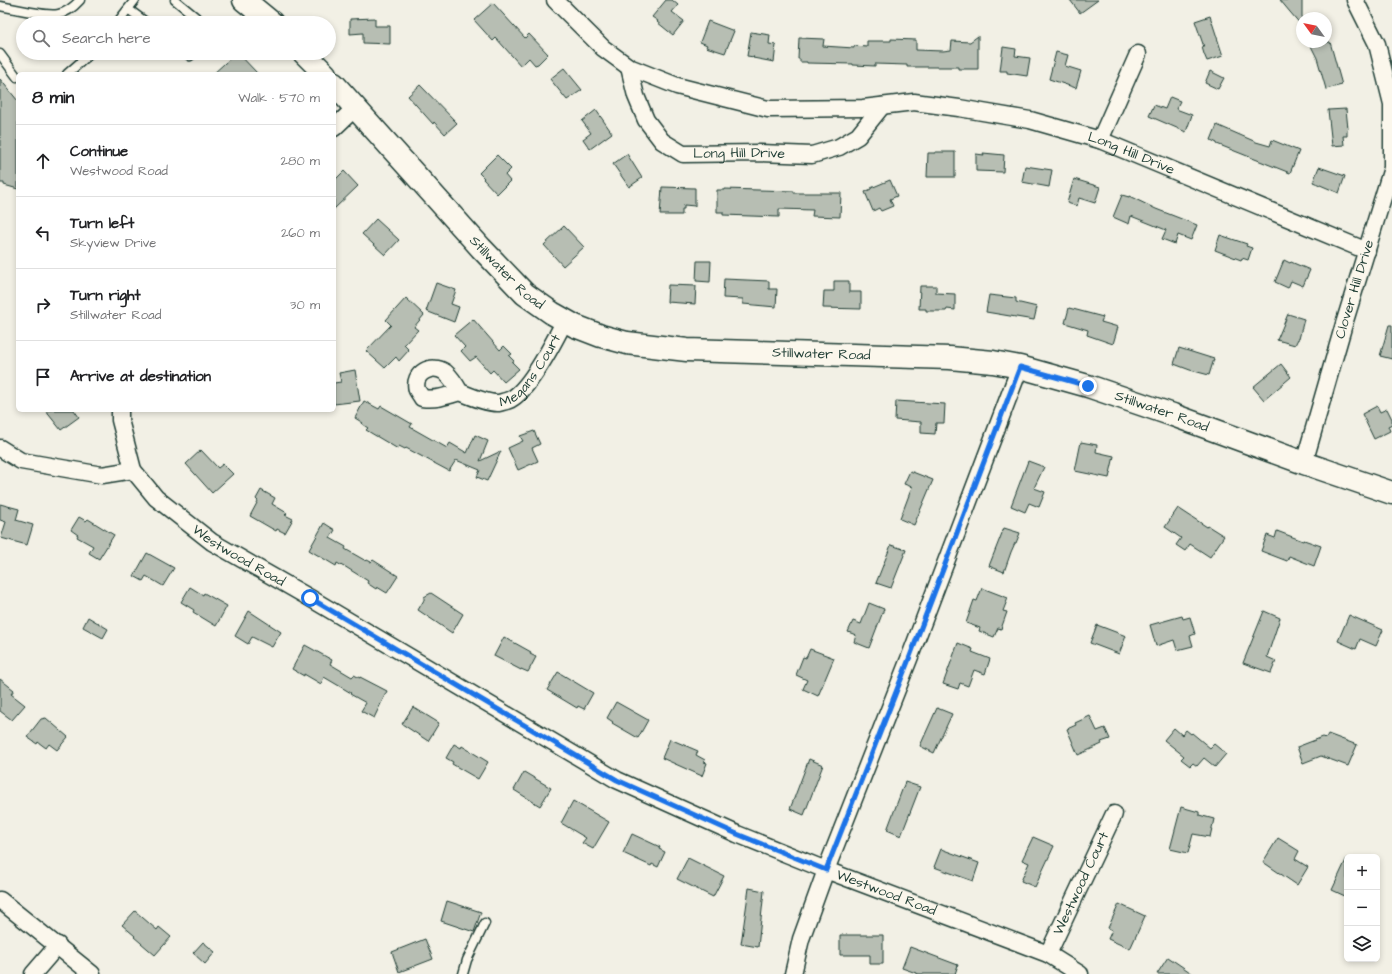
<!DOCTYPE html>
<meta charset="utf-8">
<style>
:root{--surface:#fff;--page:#f2f2f2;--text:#202124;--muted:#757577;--line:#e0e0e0}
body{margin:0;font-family:"Architects Daughter",sans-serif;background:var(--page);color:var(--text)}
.controls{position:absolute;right:12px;bottom:12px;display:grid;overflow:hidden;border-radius:6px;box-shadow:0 2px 6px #0003}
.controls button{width:36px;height:36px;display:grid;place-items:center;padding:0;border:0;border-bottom:1px solid var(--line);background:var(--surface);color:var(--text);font:20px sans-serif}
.compass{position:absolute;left:1296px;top:12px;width:36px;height:36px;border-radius:50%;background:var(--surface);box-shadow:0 2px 6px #0003;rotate:303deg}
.stop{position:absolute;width:12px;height:12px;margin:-9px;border:3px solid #1a73e8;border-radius:50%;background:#fff}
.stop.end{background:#1a73e8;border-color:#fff;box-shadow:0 1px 4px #0008}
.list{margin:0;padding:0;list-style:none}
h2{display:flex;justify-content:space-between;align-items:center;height:52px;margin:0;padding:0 16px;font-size:17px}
h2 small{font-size:13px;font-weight:400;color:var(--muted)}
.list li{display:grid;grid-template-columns:26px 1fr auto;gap:12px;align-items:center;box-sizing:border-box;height:72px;padding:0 16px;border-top:1px solid var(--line)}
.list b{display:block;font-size:15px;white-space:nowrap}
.list p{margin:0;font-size:13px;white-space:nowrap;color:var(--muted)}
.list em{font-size:13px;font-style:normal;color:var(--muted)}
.icon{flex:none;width:22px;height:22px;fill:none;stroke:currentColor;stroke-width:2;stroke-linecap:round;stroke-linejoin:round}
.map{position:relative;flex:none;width:1392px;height:974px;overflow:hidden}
.search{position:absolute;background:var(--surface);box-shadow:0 2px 6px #0003;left:16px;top:16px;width:320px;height:44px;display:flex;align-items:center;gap:10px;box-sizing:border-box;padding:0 14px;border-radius:22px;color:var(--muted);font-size:15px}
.panel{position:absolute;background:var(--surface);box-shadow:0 2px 6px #0003;left:16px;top:72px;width:320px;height:340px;border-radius:6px}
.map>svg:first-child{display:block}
.building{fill:#b7beb3;stroke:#1f3d34}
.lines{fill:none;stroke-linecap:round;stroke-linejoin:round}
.service-casing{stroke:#1f3d34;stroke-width:11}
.minor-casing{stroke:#1f3d34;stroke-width:19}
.secondary-casing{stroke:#1f3d34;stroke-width:25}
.service{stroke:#fbf7ec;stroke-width:8}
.minor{stroke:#fbf7ec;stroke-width:16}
.secondary{stroke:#fbf7ec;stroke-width:22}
.route{stroke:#1a73e8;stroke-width:5}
.labels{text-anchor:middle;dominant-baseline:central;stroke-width:3;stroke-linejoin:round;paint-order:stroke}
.street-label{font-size:14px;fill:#1f3d34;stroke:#fbf7ec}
</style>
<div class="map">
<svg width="1392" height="974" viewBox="0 0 1392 974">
<rect width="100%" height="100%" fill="#f2f0e5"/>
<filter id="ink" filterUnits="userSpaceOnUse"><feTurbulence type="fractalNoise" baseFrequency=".025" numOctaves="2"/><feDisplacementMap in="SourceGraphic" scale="8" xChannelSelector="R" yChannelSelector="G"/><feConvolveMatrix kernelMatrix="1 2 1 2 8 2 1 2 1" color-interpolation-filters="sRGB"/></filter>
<g filter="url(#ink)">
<path class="building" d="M666,0h6l6,5 -6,7 12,9 -11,14 -16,-13 1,-1 -6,-4z
M1070,0h28l-18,13z
M1280,0h22v26l-12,-14z
M493,3l32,35 4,-4 19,20 -10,10 -3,1 -6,-7 -8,8 -25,-28 -3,3 -19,-21z
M1210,16l13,40 -16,5 -3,-7 -2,-7h2l-9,-26z
M375,18v8h15v18l-27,-1v-10l-13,1v-15z
M708,21l26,10 -9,22 -19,-6 1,-2 -7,-3z
M751,32l19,3 -1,9 7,1 -2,17 -21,-4 1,-1 -7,-1z
M978,36v33h-20v-2h-51v-2l-32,-1v2l-22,-1v-1l-46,-1v-1h-7v-3h-2l1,-21 25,1 -1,7 31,2v-2l13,1v-6h24v-2l25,1v10l27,1 8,-1 1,-9 18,1z
M1309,42h21l12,43 -16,4 -9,-31z
M1003,47l13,2 -1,7 15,2 -3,18 -20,-3v-2h-7z
M1056,52l12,3 -3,11 16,5 -5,17 -27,-9z
M236,53h2l20,21h-45z
M564,68l18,22 -15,10 -17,-21z
M1210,71l14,7 -6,11 -13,-6z
M0,79l18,22v88l-14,-4v-2h-4z
M420,85l37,38 -12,11 -11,-12 -1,2 -25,-28z
M1170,97l10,4 -4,8 16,6 -6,17 -37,-16 5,-11 11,4z
M1346,109l2,20h-1v7h-4l1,9 -12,1 -4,-36z
M596,110l16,23 -22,16 -7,-10 8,-6 -9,-12z
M1217,125l39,17 14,4 2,-6 27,11 -9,22 -73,-29v-1l-6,-3z
M935,152h20v25h-28l1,-24h7z
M983,153l21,2 -1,17 -27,-1v-17l8,1z
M627,154l15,24 -13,9 -16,-23z
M497,155l14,14 -6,6 5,6 -13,13 -14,-15 1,-1 -5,-5z
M1025,166l27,4 -3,17 -27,-5z
M1319,167l26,9 -6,17 -26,-11z
M344,171l14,15 -24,23v-28z
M1074,179l26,8 -5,16 -16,-5 -2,8 -10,-3z
M890,180l7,16 -7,3 3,7 -12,5 -2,-3 -6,3 -8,-19 6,-3v-1z
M662,187l33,1v18l-11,-1v4h-2v6h-22z
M724,189l70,2v2h47l-1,24 -28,-1 1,-6 -34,-1v8l-56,-2v-3h-6v-22h7z
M1122,195l7,2v-1l27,13 41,16 -6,15 -13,-5 -3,9 -13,-5 4,-9 -35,-14 -2,8 -16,-7z
M376,219l23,21 -14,15 -23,-21z
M564,226l20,21 -21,19 -19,-21z
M1220,235l27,9 -1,2 6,2 -4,12 -6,-2 -1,2 -26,-10z
M1284,260l6,3 1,-1 19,8 -7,16 -12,-5 -3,7 -13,-6z
M697,261h14l-1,21 -14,-1z
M724,279l45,2v8h8l-1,18 -33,-3v-5l-20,-1z
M834,281h15v11h12v17l-38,-1 1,-17h10z
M436,283l20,7 -5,14 8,3 -5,15 -28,-11z
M668,285l28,1 -1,18 -28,-2z
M920,286h16v7l19,1v16l-8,-1 -1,2h-20v-2h-7z
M989,295l27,3v4l21,5 -3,13 -48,-8z
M406,298l18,17 -10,12 4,3 -14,15 5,5 -10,11 -3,-4 -11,11 -19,-17 25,-26 -5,-5z
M1069,308l34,9 -2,5 17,5 -5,17 -26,-9 1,-5 -23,-7z
M1288,314l16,5 -5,20h-1l-3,6 -18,-5z
M473,319l27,31 4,-4 8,8 -3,2 5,5 -2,1 7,7 -15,13 -11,-12 -3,3 -14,-16 -6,4 -9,-10 4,-4 -11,-12z
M1389,325h3v34l-12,-3z
M1179,348l35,11 -5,16 -19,-5 -16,-6z
M1281,364l10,13 -27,23 -11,-13z
M355,370l5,31 -26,3v-21l7,-1 -2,-9z
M364,401l15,8 2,-3 19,11 12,7 -2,3 37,21 3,-5 17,10 8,-18 13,6 -8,20 21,-10 -14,30 -10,-4 3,-7 -24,-10 -7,11 -43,-23 -1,1 -6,-3 -1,3 -32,-19 2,-2 -6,-4 1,-1 -8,-5z
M896,401l49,3 -1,19h-8l-1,11 -14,-1v-11l-26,-2z
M1377,406l3,6 7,-3 5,10v5l-4,2 2,5 -16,8 -12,-25z
M45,410h29l5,7 -18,13z
M534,431l6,13 -8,4 6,13 -20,9 -10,-22 15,-7 -3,-5z
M1081,442l16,3 -1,7 18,4 -5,22 -34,-7z
M201,450l17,18 5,-4 10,10 -21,19 -26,-29z
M1028,461l16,6 -10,21 11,4 -6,15 -10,-4 -4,9 -14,-6z
M910,471l23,9 -19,45 -14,-6 12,-32 -8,-3z
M261,490l14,8 -3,6 15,9 -2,2 8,4 -8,14 -8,-4 -1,2 -26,-15 8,-15 -2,-2z
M0,504l19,5 -3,11 17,5 -6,20 -26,-7 5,-16 -6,-2z
M1178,508l29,19 1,-1 16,10 -14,21 -20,-13 -5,7 -9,-6 5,-7 -16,-11z
M79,517l7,4 2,-2 26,16 -15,24 -10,-6 4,-7 -16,-9 1,-2 -7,-5z
M324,523l11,7 -5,8 16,9 -1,2 21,12 1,-1 4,2 2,-2 25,16 -11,17 -10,-6 -1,2 -9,-6 1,-2 -24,-15v1l-7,-4 -1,3 -27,-16z
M1004,528l16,5 -4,10h-1l-4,9 -7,20 -15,-6z
M1277,531l26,10 1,-1 17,6 -7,20 -25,-10 -2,5 -26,-10 6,-16 8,3z
M891,545l15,5 -15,38 -15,-5z
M147,553l27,15 -11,18 -17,-10 -3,5 -9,-5z
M190,587l13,8 1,-2 23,13 -11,20 -23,-14 1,-2 -13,-8z
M982,588l26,10 -5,13 4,1 -6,17 -3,-1 -4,9 -15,-6 1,-3 -14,-5 8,-23 3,1z
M431,593l32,21 -11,19 -34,-23 6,-10v-3z
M869,603l15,6 -15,39 -15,-6 2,-7 -8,-3 5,-11 8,3z
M249,611l32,21 -9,15 -20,-10 -4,7 -13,-8z
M1264,611l16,7 -13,39 9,4 -5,12 -28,-10z
M1349,615l34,15 -7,16 -16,-7 -4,10 -18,-8z
M1182,616l1,3 7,-2 5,17 -5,2 3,10 -16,4 -3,-10 -18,6 -6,-21z
M88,617l20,12 -5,9 -20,-11z
M1097,625l29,11 -7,18 -29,-11z
M504,637l27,15 -1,2 6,3 -8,15 -7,-3v1l-27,-14z
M958,643l15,6 -1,3 18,7 -5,15 -11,-4 -6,16 -8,-3 -2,6 -15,-5z
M305,645l27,15 -2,4 22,13 2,-2 6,3v-1l27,14 -13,27 -13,-7 5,-8 -16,-9 1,-1 -5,-3 -22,-13 -3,7 -17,-10v2l-12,-7z
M810,649l24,9 -16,38 -15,-7 4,-9 -11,-5 7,-18 3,1z
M558,672l35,21 -9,16 -6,-3 -1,2 -30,-18z
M0,679l14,11 -3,4 14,11 -13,15 -12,-9z
M616,702l32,18 -10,18 -26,-15 1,-1 -6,-4z
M413,707l26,16 -11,18 -26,-17z
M937,708l15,6 -18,39 -14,-7z
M1090,716l7,15 8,-3 5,11 -9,3 1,2 -24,11 -11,-26 9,-4 -1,-2z
M46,718l22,19 -11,13 -8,-6 -3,4 -8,-6 -1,2 -10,-7 14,-18z
M1174,728l8,7 4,-5 5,4 1,-1 18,15 4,-4 12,10 -11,13 -11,-9 -7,8 -4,-3 -3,3 -9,-7 3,-3 -20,-16z
M1328,734l29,11 -9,21 -27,-10 -18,7 -6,-16 26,-10 3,1z
M670,739l28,12 -2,4 9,5 -1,2 3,1 -5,13 -40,-18z
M454,744l7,4 1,-2 26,16 -10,17 -26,-15 1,-2 -7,-4z
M809,759l14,6 -19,50 -14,-6z
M524,772l27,16 -11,18 -26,-16z
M905,782l15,5 -19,49 -14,-6z
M573,801l36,21 -16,27 -11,-6 4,-5 -25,-15z
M1181,807l18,5v3l15,4 -4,18 -17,-3 -5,19 -18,-4z
M632,834l28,13 -1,2 6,3 -7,15 -6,-3 -1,2 -28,-13z
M1033,837l21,9 -19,41 -14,-6 8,-18 -7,-3z
M1278,838l21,13 -4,8 13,8 -11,18 -34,-23z
M941,849l38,14 -6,18 -39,-14z
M688,858l36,18 -11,21 -36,-18z
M1347,858v39l-15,-7z
M749,888l15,3 -6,56 -17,-3z
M447,901l34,11 -7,20 -33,-11z
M1119,904l26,12 -15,33 -22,-10 4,-9 -4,-2z
M135,911l22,19 2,-3 12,10 -16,18 -21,-18 1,-1 -13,-11z
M840,935h43v29h-13v-9h-30z
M425,939l8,20 -34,13 -7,-20z
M203,942l12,10 -10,12 -12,-11z
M910,947l48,18 -3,9h-36l-17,-6z
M1168,957l25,17h-36z"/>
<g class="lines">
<defs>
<path id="service" d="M175,0l28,23
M0,6c10,2 21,4 31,6 22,4 33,6 49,-12
M128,9l19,14
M117,23l18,-23
M186,53l4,3 3,-3
M0,54l17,23
M67,74l24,-21
M463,974l4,-14 18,-37"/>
<g id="minor">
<path id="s1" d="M555,0l48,48 26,19 48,19 91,23 95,-1 51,-6 45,6 71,12 70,20 267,111"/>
<path id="s2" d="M629,67l7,29 10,24 16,21 21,13 77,-1 52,2 27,-8 19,-11 24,-30"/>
<path d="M334,128l21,-20"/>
<path d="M1100,140l38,-86"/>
<path id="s3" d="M460,392c-4,-7 -9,-15 -15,-20 -13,-9 -33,1 -28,18 1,2 4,6 5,8 14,2 25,-2 38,-6 10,4 28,12 39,11 3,-1 9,-2 12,-4 19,-10 44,-59 54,-79"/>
<path id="s4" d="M120,410v10l13,50 23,28 56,44 98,56 307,182 120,54 89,36 222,84 32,20"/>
<path d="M0,448l21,13 81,14 31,-5"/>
<path id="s5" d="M1304,463l40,-139 48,-156v-64l-15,-60 -22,-44"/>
<path d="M0,900l92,74"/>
<path id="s6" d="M1048,954l66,-140"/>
<path d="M33,974l25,-29"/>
<path d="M793,974l8,-35 25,-69 83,-211 111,-292"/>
</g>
<g id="secondary">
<path d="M244,0l28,23"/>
<path d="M304,53l21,21"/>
<path id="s7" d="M334,84l147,164 44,46 27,19 23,13 26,10 26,7 60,7 263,8 43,4 27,5 68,19 85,29 131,48 88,30"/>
</g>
</defs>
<use href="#service" class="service-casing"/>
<use href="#minor" class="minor-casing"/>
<use href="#secondary" class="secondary-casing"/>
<use href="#service" class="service"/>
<use href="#minor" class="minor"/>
<use href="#secondary" class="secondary"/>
</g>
</g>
<g class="lines" filter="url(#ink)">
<path class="route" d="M310,598l307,182 120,54 89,36 83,-211 111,-292 68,19"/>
</g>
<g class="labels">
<g class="street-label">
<text stroke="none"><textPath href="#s2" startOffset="163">Long Hill Drive</textPath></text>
<text stroke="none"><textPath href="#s1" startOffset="616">Long Hill Drive</textPath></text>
<text stroke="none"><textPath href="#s7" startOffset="256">Stillwater Road</textPath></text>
<text stroke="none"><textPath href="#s5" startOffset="181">Clover Hill Drive</textPath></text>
<text stroke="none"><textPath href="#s7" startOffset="593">Stillwater Road</textPath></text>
<text stroke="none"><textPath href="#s3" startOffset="204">Megans Court</textPath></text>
<text stroke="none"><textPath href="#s7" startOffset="941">Stillwater Road</textPath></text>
<text stroke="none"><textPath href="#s4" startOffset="199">Westwood Road</textPath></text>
<text stroke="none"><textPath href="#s6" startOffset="78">Westwood Court</textPath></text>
<text stroke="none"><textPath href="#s4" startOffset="931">Westwood Road</textPath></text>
</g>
</g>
</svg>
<div class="controls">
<button>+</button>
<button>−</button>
<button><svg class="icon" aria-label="layers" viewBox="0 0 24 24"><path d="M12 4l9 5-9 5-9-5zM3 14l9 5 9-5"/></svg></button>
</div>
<svg class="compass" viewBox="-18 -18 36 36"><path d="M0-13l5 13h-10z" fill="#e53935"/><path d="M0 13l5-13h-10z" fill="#757577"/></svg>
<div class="stop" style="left:310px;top:598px"></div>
<div class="stop end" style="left:1088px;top:386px"></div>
<div class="search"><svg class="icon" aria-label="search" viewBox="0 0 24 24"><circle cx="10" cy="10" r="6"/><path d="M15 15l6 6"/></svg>Search here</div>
<section class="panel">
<h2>8 min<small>Walk · 570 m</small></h2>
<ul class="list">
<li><svg class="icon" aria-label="ahead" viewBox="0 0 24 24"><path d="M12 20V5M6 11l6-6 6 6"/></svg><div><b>Continue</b><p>Westwood Road</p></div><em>280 m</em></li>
<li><svg class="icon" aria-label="left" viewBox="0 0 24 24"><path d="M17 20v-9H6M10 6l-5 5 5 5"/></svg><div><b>Turn left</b><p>Skyview Drive</p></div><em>260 m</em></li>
<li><svg class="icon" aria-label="right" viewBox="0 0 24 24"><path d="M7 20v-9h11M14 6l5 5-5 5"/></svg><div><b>Turn right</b><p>Stillwater Road</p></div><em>30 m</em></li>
<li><svg class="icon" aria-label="arrive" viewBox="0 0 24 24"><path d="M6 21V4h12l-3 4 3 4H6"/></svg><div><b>Arrive at destination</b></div></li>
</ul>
</section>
</div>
